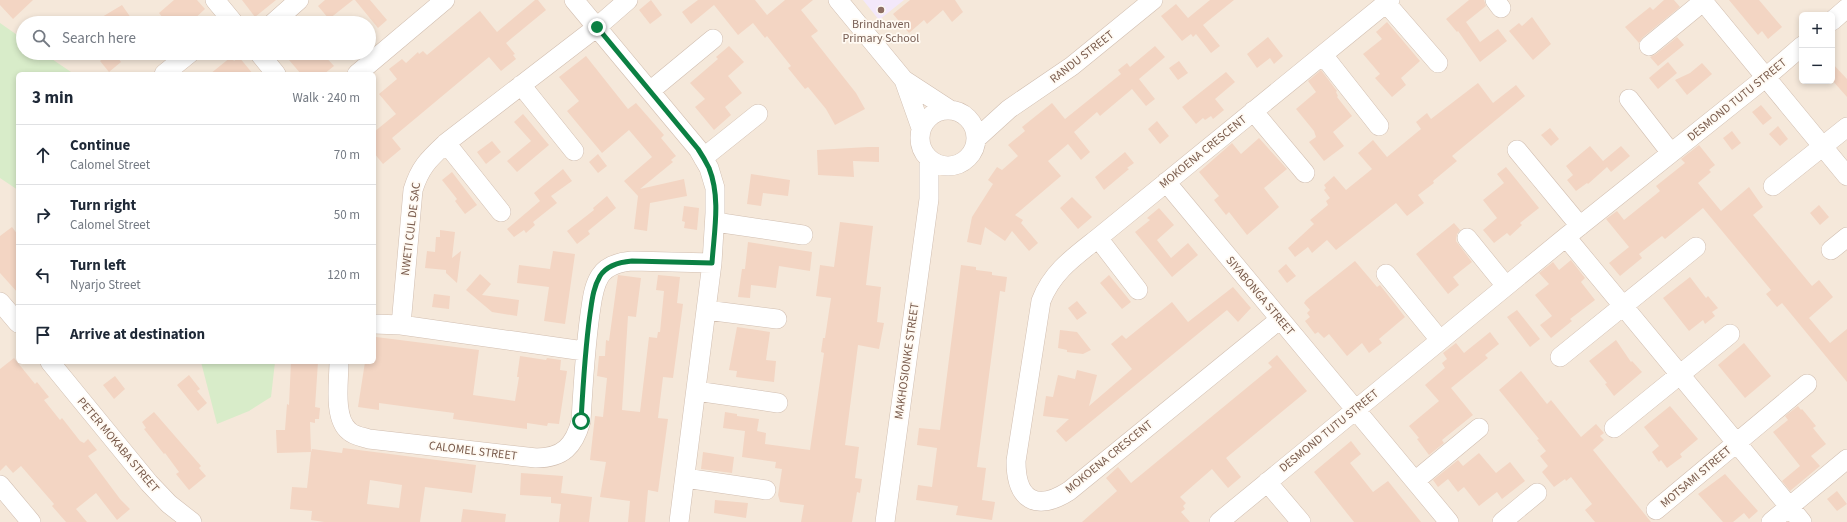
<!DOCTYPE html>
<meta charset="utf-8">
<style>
:root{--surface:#fff;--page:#f6f6f7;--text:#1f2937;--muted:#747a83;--line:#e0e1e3}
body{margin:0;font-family:"Source Sans 3",sans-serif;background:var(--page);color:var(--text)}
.controls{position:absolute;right:12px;top:12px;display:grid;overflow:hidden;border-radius:6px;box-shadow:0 2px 6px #0003}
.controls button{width:36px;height:36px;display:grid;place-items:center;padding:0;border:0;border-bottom:1px solid var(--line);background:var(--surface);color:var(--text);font:20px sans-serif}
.stop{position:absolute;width:12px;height:12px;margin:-9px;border:3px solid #0b8043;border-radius:50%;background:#fff}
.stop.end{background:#0b8043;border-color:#fff;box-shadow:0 1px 4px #0008}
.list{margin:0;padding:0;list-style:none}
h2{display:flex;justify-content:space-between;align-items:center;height:52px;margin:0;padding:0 16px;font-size:17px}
h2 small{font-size:13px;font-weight:400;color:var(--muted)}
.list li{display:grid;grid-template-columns:26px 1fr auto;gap:12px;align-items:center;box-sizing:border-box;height:60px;padding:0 16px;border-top:1px solid var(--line)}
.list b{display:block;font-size:15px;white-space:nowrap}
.list p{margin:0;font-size:13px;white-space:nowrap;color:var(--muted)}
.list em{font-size:13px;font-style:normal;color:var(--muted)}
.icon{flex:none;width:22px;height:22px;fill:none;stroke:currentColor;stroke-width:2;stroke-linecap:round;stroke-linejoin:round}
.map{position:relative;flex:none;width:1847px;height:522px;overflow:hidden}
.search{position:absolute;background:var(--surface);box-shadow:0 2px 6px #0003;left:16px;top:16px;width:360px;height:44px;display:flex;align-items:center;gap:10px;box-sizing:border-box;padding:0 14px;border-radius:22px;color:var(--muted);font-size:15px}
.panel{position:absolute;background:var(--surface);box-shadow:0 2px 6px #0003;left:16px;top:72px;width:360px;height:292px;border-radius:6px}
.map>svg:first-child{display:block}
.residential{fill:#f5e8da;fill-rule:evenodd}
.education{fill:#f3e8fa}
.green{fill:#d8ecc9}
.building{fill:#f3d5c3;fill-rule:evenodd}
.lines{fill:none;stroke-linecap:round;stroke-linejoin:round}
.minor-casing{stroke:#d1beb0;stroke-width:20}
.minor{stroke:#fff;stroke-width:19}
.route{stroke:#0b8043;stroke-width:5}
.education-dot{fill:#8d6e63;stroke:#fffaf3;stroke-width:1.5}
.labels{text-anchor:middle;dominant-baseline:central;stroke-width:3.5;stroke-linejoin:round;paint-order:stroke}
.education-label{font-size:12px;fill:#785e54;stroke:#fffaf3}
.street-label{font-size:12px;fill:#7a5c4d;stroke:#fffaf3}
</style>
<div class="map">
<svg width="1847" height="522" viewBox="0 0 1847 522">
<rect width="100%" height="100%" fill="#fdf6ec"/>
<path class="residential" d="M0,0h1847v522h-1847zM1802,15h30v66h-30zM23,23h346v30h-346zM18,74h356v288h-356z"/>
<path class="education" d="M863,0h41l-25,20z"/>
<path class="green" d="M0,23l23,16v14h20l31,21h-56v116l-18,-12z
M201,362h74l-4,35 -22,14 -32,13z"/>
<path class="building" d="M0,0h33l-20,19 -13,-14z
M174,0h23l8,9 -15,14h-23l-8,-10z
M242,0h34l-21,17z
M325,0h28l-24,19 -11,-13z
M355,0h15l17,20 -9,8z
M535,0h3l8,10 -40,33 9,11 -2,1 3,4 -15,12 -12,-14 -97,81 9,11 -18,15 -9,-11v-21l22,-18 -17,-20 18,-15 -8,-10 13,-10 4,4 12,-11 1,2 4,-3 4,4 53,-44 17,21z
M651,0l11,15 -12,9 -11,-14z
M698,0h57l12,15 18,-15h28l-12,10 17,21 -7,5 45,57 9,16 -30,16 -9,-16 -18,-22 -3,2 -17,-21 3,-2 -24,-30 -2,2 -12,-15 -15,12 -24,-30 -23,19 -9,-12z
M910,0h45l8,12 -11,10 -9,-12 -16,14 -3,-4 -15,13 -16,-19z
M1210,0h24l-31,25 17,21 -9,7 -15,-19 -3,3 -2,-3 -9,7 -21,-25 15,-12 12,14z
M1469,0h15l2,6 -20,16 14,20 18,-13 9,12 -27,21 -22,-31 -1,1 -11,-13z
M1664,0h10l6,7 -38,31 -3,5 -14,-16 25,-20 3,3z
M1729,0h30l23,27 -14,12 -6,-8 -4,4z
M122,5l9,13 -8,5h-31z
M1532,17l19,27 -18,16 -24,-29 10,-8 3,3z
M1387,22l33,39 -19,17 5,7 -14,12 -17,-19 5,-4 -17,-20 19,-15 -6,-7z
M1268,37l15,19 -9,8 -4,-6 -13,10 -10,-14z
M1677,37l7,8 -26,21 -8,-9 6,-3z
M729,46l15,16 -16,14 14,17 -17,14 6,8 -17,15 -19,-23 10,-8 -15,-16 28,-24 -2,-2z
M1155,46l10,11 -26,22 16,20 -9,7 -14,-17 -32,27 -3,-4 -23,20 16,20 -9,8 -13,-16 -20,17 13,15 -46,39 8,5 -2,3 17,20 -9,8 -17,-20 -7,10 -20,-14 -4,18 -14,-3 5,-25 21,-33 -5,-4 9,-13 5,3 16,-14 -10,-11 17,-14 -3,-4 30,-24 13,16 56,-45 -3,-4 9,-7 3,4z
M109,53h5l7,9 -12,10 -9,-11z
M283,53h39l12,13 -10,8h-23z
M586,56l42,53 8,-6 28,32 -3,3 15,18 -5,4 2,2 -33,27 44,-10 3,17 -37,7 -3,28 -13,-2 4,-33 -14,-15 28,-24 -23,-27 -27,23 -35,-42 12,-10 -20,-24z
M231,57l3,4 5,-4 14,17h-43z
M1179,61l9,12 -10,7 -9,-12z
M1668,62l9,11 -19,16 -9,-11z
M1702,63l10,11 -25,21 -12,-15 15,-7z
M1832,63l15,16v18l-15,-17z
M1321,70l16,21 -1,1 2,4 -1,1 15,19 -19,16 11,14 -20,15 -15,-19 7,-5 -2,-6 -18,-22 20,-17 -8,-11z
M1226,72l9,10 -20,17 9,11 -11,9 -2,-3 -6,4 -2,-2 -7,6 -14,-17z
M1478,83l15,20 23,-18 9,11 -73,60 5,5 -24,20 1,2 -16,12 6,8 -17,13 -11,-13 -60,47 -9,-10 -15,13 -4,-6 -13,10 -7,-9 26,-24 -4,-4 18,-15 -2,-4 4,-3 -6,-8 2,-2 -2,-3 10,-9 12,14 26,-21 -14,-16 15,-13 14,17 34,-28 -5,-7 11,-9 4,6z
M1761,105l11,13 -9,7 -11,-13z
M523,114l26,31 -32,27 -10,-11 24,-20 -17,-19z
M1157,121l12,15 -9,8 -12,-15z
M1778,126l10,13 -8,7 -11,-12z
M1550,128l9,11 -8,7 -10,-11z
M1732,131l9,12 -9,7 -9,-12z
M1259,138l28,31 -23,19 15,19 -32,28 -18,-23 -3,3 -12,-15 5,-4 -20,-24 33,-29 9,11z
M492,141l9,11 -15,12 -9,-12z
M1699,145l16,20 -6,5 2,2 -13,11 23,28 28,-24 14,20 -10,8 59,71 7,-6 14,17 -24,21 21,25 17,-14v53l-65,-79 -5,4 -11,-13 5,-4 -68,-82 -38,31 -3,-3 -23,18 3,4 -22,18 -11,-13 20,-16 -23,-28 11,-8 7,9 36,-29 -4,-5 29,-23 -4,-4z
M1590,146l13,15 18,-15 9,10 -19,16 -4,-5 -19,17 -1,-1 -11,8 -9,-11 6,-5 -7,-9z
M868,147h11v15l-26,-1 1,16 -36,-2 -1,-25z
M1125,152l9,11 -7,5 2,1 -25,21 -9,-13z
M598,154l9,12 -9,7 -9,-11z
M1506,167l33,41 -19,15 2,2 -12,11 -3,-3 -13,10 -11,-13 14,-12 -14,-18 21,-17 -7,-9z
M563,169l9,12 -21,15 6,7 -24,19 2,3 -9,8 -2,-3 -10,7 -7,-8 33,-28 -6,-8z
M452,172l25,33 -12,9 -10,-13 2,-2 -15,-19z
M751,174l39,6 -2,16 -25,-3 -2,13 -14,-2z
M607,196l9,12 -28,23 2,3 -13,10 -10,-13 27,-21 -1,-2z
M1072,197l20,20 -14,12 -18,-21z
M1819,205l10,12 -9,8 -10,-12z
M684,206l15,2 -2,22 -13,-2 1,-6 -3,-1z
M1159,208l15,17 -17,15 14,18 17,-15 10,12 -26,22 -37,-45 15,-12 -3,-2z
M840,222l33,4 -7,59 15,2 -4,35 7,1 -5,26 -21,-4 -13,100 14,2 -4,31 7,1 -2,14 -3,-1 -5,30h-51l3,-17 -24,-3 -2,-7 4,-26 -7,-1 1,-6 -34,-5 3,-26 -22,-3 2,-16 12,2v2l22,3 -2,12 9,2 -1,11 45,6 14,-97 -3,-1 2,-14h2l6,-40 -15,-2 4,-31 14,2z
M1454,223l6,7 -3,4 -1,7 16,21 -19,15 6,8 -11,9 -32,-40z
M12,227l6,8v58l-18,-20v-37z
M440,230l15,2 -3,26 9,-7 -4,32 -11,-10v-3l-21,-2 2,-17 8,1 1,-15h4z
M748,242l64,10 -2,19 -31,-5 -3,22 -25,-3 -1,13 -12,-1 4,-28h3z
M553,251l22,3 -10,70 -21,-3 5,-34 -32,-4 2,-18 31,4z
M1571,260l14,18 -4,4 14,18 -25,19 2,2 -21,17 -11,-13 12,-9 -17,-21 14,-11 -10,-11 14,-11 6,8z
M1355,261l22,26 3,-2 25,32 -26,22 3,4 -13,10 -7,-10 -15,13 -18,-22 -5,4 -6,-6 -3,2 -10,-13 5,-4 -3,-4 3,-3 -6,-7 2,-3z
M1286,264l10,12 -9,7 -9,-12z
M961,265l15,2v3l16,2v3l15,2 -2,15 -5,-1 -23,176 9,1 -4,32 13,2 -3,18 -36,-5 2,-9 -42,-6 2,-15 14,2 5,-39 -20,-3 2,-17 21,2z
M480,274l11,10 -9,11 37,5 -2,16 -25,-4 -26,-22z
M618,275l23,3 -5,39 -8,-1 -6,94 18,2 9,-75 8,1 1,-6h2l4,-41 -8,-1 2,-15 22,2 -3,26 6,1 -10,74 -10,-1 -5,41 10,1 -10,73 -10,-2 -3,32h-17l2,-21 -30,-4 6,-35 -16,-2 5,-44 8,1 4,-39 -10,-2 2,-20h6l1,-16 3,1z
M1109,275l22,27 -9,7 -22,-26z
M1690,277l16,21 2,-2 10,12 -6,4 3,4 -10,8 -2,-4 -14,11 -26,-33z
M1233,287l18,21 -13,14 -11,-12 -161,132 -10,-11 13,-12 -26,-3 3,-20 7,1 5,-22 17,4 2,-9 20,5 -8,31 43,-37 -21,-25 11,-9 4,4 46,-37 16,20z
M434,294l16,2 -1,13 -17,-2z
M1077,301l10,12 -10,7 -9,-12z
M1517,310l23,29 -10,8 -23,-30z
M737,327l33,5 -4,28 10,1 -2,21 -38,-5 1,-6 -8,-1z
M1060,330l17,2 14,18 -8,4 -16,-2v-2l-9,-2z
M1490,332l9,12 -14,11 3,3 -37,30 22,27 -31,25 2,3 -15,12 -12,-16 2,-1 -10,-12 30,-25 -14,-16 20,-17 -3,-5 5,-4 -4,-6 13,-10 8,10z
M376,337l103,13 -6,45 42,6 4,-24h-2l3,-21 26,4 1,-2 14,2 -1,10 7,1 -8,53 -11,-1 -1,3 -20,-3v6l-74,-10 1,-6 -38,-5 -37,-5v7l-21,-3 7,-45h9v-23l2,1z
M1616,340l15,22 1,-1 10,11 -28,24 -9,-12 2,-1 -18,-22z
M1744,343l27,33 -26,22 -27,-33z
M1277,355l30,36 -81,67 15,19 -13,11 -16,-19 -32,28 6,6 -3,3 2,3 -4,3 9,10h-108l35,-31 -11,-13 12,-11 13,16 141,-116 -4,-4z
M14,358l21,26 2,-2 12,15 -5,3 16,20 2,-2 18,23 4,2 4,-4 9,11 -9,6 32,43 10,10 -13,11 -21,-27 -20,16 11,13h-21l-14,-16 2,-2 -33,-38 -8,7 -7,-8 -6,6v-102z
M291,362h27l-3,45 5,1 -1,11h-4v4l-5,-1 1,30 1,-3 30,4 1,-5 133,17 -4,28 -47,-6 -5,35h-96l-13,-2 1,-9 -22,-2 2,-22 15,1 4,-36 -34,1 -1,-23h9l2,-26 2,1zM370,480l32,5 -3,23 -32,-4z
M1521,371l26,33 4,-4 30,37 15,-13 8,9 -4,3 4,4 -11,10 58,72h-56l-10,-12 7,-6 -21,-27 -5,4 -1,-2 -11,8 -12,-15 6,-6 -8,-10 6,-5 -9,-11 2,-1 -40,-49z
M189,375l11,14 -3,2 10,12 -9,8 -21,-26z
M115,376l10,13 -11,10 -11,-14z
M1670,406l28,33 -18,15 2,3 -15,11 -6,-8 -2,2 -7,-10 7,-6 -15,-19z
M1798,406l3,4 1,-1 14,17 -3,2 13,16 -15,12 9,10 -30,25 -8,-10 18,-15 -27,-34 15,-12 -3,-4z
M154,412l47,54 -2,2 7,8 -17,14 -13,-16 3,-2 -14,-19 -1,1 -20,-25 2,-1 -4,-6z
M1351,441l10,13 -11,9 23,29 15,-11 33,41h-67l-40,-50z
M703,452l31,5 -2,16 -31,-4z
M1479,453l17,20 14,-11 15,19 -23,18 -5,-7 -18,14 -15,-19 -6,5 -10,-13 -10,8 -5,-7 25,-20 5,6z
M521,473l42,3 -2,17 31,4 -3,25h-30l2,-18 -10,-1v-6l-31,-2z
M1725,474l33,37 -9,8 -5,-6 -11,9h-10l-25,-28z
M1837,491l10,13 -10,7 -10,-12z
M715,500l33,3 -2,15 -32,-5z
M463,509l43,5 -1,8h-44z"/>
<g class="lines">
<defs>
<path id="minor" d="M215,0l19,23
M574,0l124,149 11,19 6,20v25l-3,50 -33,259
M838,0l66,80 46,30
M1495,0l6,8
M1702,0l145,176
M1386,3l52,60
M1832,21l15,-13
M273,23l26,-23
M1649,46l56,-46
M259,53l17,21
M1323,55l56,71
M164,74l26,-21
M357,74l88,-74
M904,80l17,48
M521,85l53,66
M650,91l63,-52
M1629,99l42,54
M920 138a28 28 0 1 1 56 0a28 28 0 1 1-56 0Z
M1253,111l52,62
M976,139l33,-30 63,-43 81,-66
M446,143l55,69
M1517,150l63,76
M703,158l55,-44
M1166,182l283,340
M1773,186l74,-59
M715,222l88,13
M1566,237l236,285
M1098,238l40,52
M1467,238l39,48
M1831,250l16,-13
M1386,274l54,66
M0,302l18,21
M706,310l71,9
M1279,320l-210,171c-33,21 -53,9 -53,-30l25,-160c11,-29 33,-44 57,-63l292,-238
M374,324l27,1 183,26
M401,325l12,-135c7,-23 16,-31 33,-47l151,-116 31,-27
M1560,357l136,-110
M50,362l99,121 20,21 23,18
M339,362c0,19 -6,56 10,69 5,5 14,6 20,8l167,19c27,0 38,-12 45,-37 2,-36 4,-71 9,-107 2,-13 3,-27 10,-38 7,-11 20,-14 32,-15l80,2
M696,391l82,12
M1614,428l116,-94
M685,478l81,12
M1415,481l64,-53
M1267,482l34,40
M0,485l31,37
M1656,510l151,-126
M885,522l44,-323v-40
M1219,522l347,-285 199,-159 37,-32
M1502,522l35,-29
M1771,522l76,-63"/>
</defs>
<use href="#minor" class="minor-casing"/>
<use href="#minor" class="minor"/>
</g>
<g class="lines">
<path class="route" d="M581,421c2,-36 4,-71 9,-107 2,-13 3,-26 10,-38 7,-11 20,-14 32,-15l80,2c2,-31 9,-65 -3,-95 -3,-6 -7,-13 -11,-19l-101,-122"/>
</g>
<circle class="education-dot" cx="881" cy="10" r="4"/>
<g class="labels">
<g class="education-label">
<text x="881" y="24">Brindhaven<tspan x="881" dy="14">Primary School</tspan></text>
</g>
<g class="street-label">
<text transform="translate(1082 57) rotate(-38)">RANDU STREET</text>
<text transform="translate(1737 100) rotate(-39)">DESMOND TUTU STREET</text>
<text transform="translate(1203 152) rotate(-39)">MOKOENA CRESCENT</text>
<text transform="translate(411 229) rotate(-83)">NWETI CUL DE SAC</text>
<text transform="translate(1260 296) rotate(50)">SIYABONGA STREET</text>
<text transform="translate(907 361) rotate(-82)">MAKHOSIONKE STREET</text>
<text transform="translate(1329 431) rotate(-39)">DESMOND TUTU STREET</text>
<text transform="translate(118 445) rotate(50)">PETER MOKABA STREET</text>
<text transform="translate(473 451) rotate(7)">CALOMEL STREET</text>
<text transform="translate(1109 457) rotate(-39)">MOKOENA CRESCENT</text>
<text transform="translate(1696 477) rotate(-40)">MOTSAMI STREET</text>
</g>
</g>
</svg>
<div class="controls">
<button>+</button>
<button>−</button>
</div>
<div class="stop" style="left:581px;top:421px"></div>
<div class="stop end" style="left:597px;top:27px"></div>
<div class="search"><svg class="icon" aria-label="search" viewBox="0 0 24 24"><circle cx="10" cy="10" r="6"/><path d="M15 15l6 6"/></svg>Search here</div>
<section class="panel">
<h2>3 min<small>Walk · 240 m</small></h2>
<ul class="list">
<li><svg class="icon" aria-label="ahead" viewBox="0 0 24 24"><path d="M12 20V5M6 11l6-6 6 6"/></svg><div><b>Continue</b><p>Calomel Street</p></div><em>70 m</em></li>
<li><svg class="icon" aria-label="right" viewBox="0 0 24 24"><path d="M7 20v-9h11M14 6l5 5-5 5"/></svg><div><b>Turn right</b><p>Calomel Street</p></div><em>50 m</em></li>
<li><svg class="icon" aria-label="left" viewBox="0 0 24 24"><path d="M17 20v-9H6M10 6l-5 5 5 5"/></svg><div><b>Turn left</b><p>Nyarjo Street</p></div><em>120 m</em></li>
<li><svg class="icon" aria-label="arrive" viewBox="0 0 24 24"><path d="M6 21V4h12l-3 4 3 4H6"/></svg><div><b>Arrive at destination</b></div></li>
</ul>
</section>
</div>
